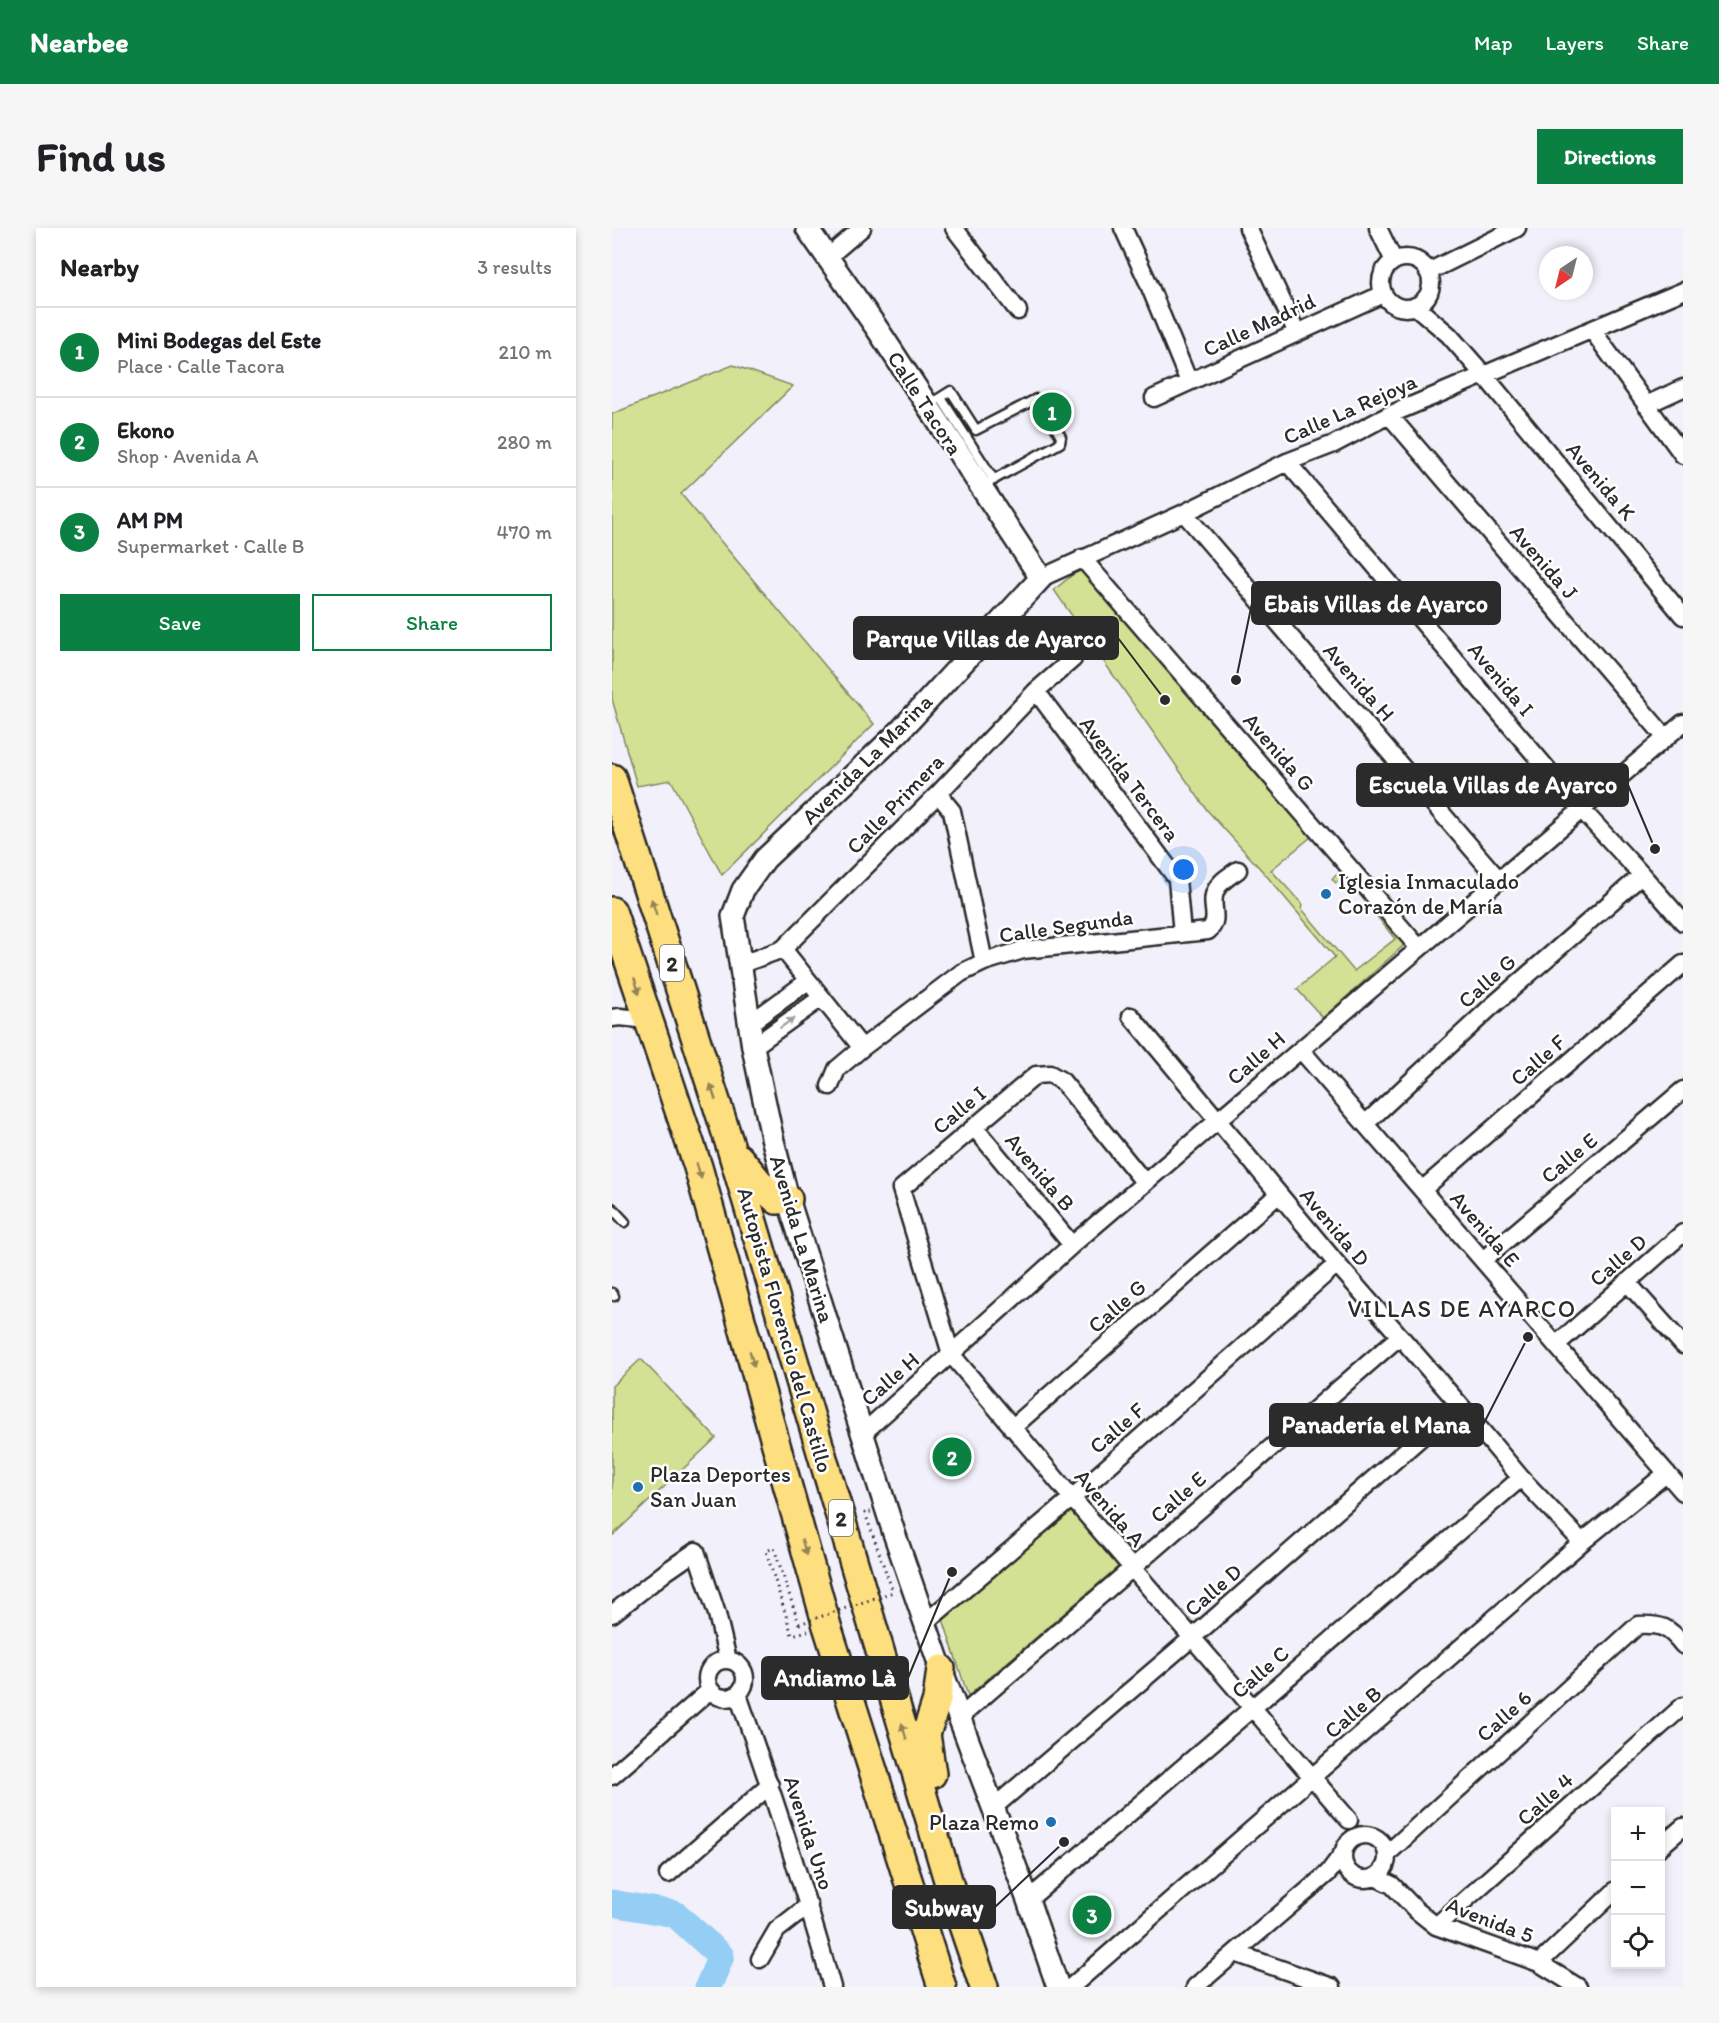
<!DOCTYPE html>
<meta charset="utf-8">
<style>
:root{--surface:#fff;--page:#f6f6f6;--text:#202124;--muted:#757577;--line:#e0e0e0;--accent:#0b8043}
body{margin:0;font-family:Itim,sans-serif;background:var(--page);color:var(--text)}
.controls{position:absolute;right:18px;bottom:18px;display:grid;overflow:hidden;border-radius:0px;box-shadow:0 3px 9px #0003}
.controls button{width:54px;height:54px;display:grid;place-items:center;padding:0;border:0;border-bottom:2px solid var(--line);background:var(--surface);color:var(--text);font:30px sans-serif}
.compass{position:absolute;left:927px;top:18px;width:54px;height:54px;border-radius:50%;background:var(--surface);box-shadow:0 3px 9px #0003;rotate:215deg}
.you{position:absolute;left:572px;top:642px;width:21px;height:21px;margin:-15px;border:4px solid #fff;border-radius:50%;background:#1a73e8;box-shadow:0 0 0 9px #1a73e833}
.badge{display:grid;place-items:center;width:39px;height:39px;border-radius:50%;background:var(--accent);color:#fff;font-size:20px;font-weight:700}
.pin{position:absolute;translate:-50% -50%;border:3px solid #fff;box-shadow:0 2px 6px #0006}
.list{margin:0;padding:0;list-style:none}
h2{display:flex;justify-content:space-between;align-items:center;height:78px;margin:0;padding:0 24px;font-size:26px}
h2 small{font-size:20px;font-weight:400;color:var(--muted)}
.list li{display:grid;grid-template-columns:39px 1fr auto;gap:18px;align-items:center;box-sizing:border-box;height:90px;padding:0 24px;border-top:2px solid var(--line)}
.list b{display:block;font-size:22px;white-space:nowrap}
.list p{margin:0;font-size:20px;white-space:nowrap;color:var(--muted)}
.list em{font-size:20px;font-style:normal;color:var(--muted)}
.actions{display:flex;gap:12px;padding:18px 24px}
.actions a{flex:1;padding:14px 0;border:2px solid var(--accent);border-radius:0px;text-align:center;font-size:21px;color:var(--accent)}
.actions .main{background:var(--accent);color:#fff}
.icon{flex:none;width:33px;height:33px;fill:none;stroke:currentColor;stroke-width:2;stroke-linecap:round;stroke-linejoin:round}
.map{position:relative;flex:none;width:1071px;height:1759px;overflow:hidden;border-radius:0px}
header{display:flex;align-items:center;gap:36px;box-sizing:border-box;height:84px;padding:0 30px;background:var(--accent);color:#fff}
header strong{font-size:28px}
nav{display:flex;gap:33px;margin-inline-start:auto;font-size:21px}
.intro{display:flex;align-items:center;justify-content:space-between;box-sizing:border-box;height:144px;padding:0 36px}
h1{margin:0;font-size:42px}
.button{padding:15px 27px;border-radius:0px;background:var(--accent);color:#fff;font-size:21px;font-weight:700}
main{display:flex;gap:36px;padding:0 36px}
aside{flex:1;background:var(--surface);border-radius:0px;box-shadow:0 3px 9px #0003}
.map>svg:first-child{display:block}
.green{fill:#d3e194;stroke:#7f8660;stroke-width:1.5;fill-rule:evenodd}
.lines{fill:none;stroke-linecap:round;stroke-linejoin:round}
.river{stroke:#94cef4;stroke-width:27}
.service-casing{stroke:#2b2b2b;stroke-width:13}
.minor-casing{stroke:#2b2b2b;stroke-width:21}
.tertiary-casing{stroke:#2b2b2b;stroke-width:26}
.trunk-casing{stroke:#2b2b2b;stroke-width:32}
.path{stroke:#2b2b2b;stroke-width:3;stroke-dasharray:1.5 4.5;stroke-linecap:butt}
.service{stroke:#fff;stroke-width:8}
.minor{stroke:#fff;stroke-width:16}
.tertiary{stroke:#fff;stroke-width:21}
.trunk{stroke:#fedf80;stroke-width:27}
.path-bridge{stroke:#2b2b2b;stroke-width:3;stroke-dasharray:1.5 4.5;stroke-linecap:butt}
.oneway{fill:#948556}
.oneway2{fill:#a0a0a0}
.poi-dot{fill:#1f6fb2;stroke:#fff;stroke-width:2}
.labels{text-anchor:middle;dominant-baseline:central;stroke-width:5;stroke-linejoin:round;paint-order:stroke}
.shield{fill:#fff;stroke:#6b6b6b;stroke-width:1.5}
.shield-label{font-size:21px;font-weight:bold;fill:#2b2b2b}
.street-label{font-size:22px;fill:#2b2b2b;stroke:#fff}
.poi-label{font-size:22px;fill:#2b2b2b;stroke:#fff;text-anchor:start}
.neighbourhood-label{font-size:24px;letter-spacing:1.5px;fill:#2b2b2b;stroke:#fff}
.leader{fill:none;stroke:#2b2b2b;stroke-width:2}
.callout-dot{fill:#2b2b2b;stroke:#fff;stroke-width:2}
.callout{fill:#2b2b2b;stroke:#2b2b2b;stroke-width:2}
.callout-label{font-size:24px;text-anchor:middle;font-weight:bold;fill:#fff}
</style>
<header>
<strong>Nearbee</strong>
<nav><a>Map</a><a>Layers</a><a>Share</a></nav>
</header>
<div class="intro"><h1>Find us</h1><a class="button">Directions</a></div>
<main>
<aside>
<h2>Nearby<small>3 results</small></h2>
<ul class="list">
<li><span class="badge">1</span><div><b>Mini Bodegas del Este</b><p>Place · Calle Tacora</p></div><em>210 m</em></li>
<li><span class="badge">2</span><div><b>Ekono</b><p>Shop · Avenida A</p></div><em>280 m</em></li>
<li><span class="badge">3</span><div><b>AM PM</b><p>Supermarket · Calle B</p></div><em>470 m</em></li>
</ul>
<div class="actions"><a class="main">Save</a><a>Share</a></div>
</aside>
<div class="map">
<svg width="1071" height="1759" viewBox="0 0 1071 1759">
<rect width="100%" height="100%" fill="#f2f1fb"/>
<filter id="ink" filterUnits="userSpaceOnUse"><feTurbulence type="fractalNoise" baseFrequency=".0167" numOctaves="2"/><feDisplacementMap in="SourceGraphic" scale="12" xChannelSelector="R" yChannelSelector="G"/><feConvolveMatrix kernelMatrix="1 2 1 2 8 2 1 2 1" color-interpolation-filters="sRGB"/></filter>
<g filter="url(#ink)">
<path class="green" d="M121,137l60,21 -112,108 193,230 -152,151 -51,-95 -34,6 -25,-87v-285z
M471,338l322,376 -1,3 -81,73 -26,-29 38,-32 -70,-83 -58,-64 -153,-220zM699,609l30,34 -9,8 4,4 9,-7 50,63 -41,32 -53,-63 2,-3 -32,-35z
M29,1131l75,79 -104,98v-150z
M460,1281l47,57 -151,130 -25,-77z"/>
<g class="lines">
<path class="river" d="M0,1675l63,11 46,42 -13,31"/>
<defs>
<path id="service" d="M329,170l53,82
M315,178l24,-15 25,39 60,-31 4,1 21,37 -1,6 -78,43
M0,980l13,14
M0,1065l2,3"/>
<path id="minor" d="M342,0l64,83
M511,0l24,52 42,102
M636,0l49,105
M766,0l16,33
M216,29l34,-29
M769 55a25 25 0 1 1 50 0a25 25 0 1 1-50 0Z
M816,44l89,-44
M803,78l34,29 35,40 199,241
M980,102l91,125
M542,170l229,-104
M1034,177l37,-17
M777,187l277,323
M675,234l295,348 60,65 41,47
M572,285l315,367
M470,330l337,390
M429,350l143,-65 103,-51 47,-18 55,-29 294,-124
M424,463l141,188 5,55
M326,566l14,17 32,151
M171,721l79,99
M127,737l44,-16 155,-155 98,-103 37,-32
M519,788l206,248 122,140 62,74 61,64
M0,790l8,-1 28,3
M137,796l59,-43
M141,819l68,-49
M689,822l382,442
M218,858l7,-17 25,-21 99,-75 23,-11 39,-12 185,-19c14,-12 0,-27 8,-41 4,-9 14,-14 22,-20
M753,896l126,-117 151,-132
M362,899l98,118
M533,955l-83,-102 -12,-7 -14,1 -135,114 50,165 121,144 277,322
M810,962l261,-226
M871,1032l200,-170
M1015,1054l56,63
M944,1117l127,-112
M400,1200l267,-234
M251,1205l209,-188 611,-522
M0,1386l55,-43 29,-20 21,63 11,46
M313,1395l147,-125 265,-234
M95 1451a19 19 0 1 1 38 0a19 19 0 1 1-38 0Z
M126,1467c34,96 66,193 94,292
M348,1489l440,-381
M0,1548l97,-85
M382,1579l199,-170 266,-233
M731 1629a22 22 0 1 1 44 0a22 22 0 1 1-44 0Z
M1048,1619l23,-20
M775,1626l251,-229c24,-1 31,2 45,20
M56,1646l102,-89
M763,1649l17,8 24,25 20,16 103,37 39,24
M416,1672l493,-422
M824,1698l247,-220
M623,1725l97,34
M148,1731l17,-29 32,-25
M927,1735l77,-73
M459,1759l511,-445 85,-69
M583,1759l133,-114 15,-20"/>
<path id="tertiary" d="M195,0l71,102 163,248 -143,155 -133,126 -22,31 -10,26 20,131 19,90 16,62 106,334 47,136 87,231 30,87"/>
<path id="trunk" d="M0,550l119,370 219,739 34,100
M0,683l86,256 129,459 115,361
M127,930l24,29 14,13 11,-1
M320,1546l-6,-40 11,-34 4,-31"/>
</defs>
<use href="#service" class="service-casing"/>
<use href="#minor" class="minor-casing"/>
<use href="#tertiary" class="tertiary-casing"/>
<use href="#trunk" class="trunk-casing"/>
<path class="path" d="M259,1284l-6,1 28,79
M187,1396l-25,-76 -8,3 26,84 16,-4"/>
<use href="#service" class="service"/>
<use href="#minor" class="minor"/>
<use href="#tertiary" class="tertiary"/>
<use href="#trunk" class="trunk"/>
<path class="path-bridge" d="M187,1396l94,-32"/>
</g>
<defs><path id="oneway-solid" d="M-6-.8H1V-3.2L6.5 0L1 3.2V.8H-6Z" transform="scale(1.5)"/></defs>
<g class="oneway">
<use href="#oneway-solid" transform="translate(42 679) rotate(-108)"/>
<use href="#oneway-solid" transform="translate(25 758) rotate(72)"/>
<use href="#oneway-solid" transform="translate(101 864) rotate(-108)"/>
<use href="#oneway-solid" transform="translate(87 943) rotate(73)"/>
<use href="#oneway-solid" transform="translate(140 1131) rotate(74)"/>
<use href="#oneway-solid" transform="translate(192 1319) rotate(74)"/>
<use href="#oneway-solid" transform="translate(292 1503) rotate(-106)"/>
</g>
<use class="oneway2" href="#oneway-solid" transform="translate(175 795) rotate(-35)"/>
</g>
<g class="poi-dot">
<circle cx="714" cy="666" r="6"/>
<circle cx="26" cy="1259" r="6"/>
<circle cx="439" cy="1594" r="6"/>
</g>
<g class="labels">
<g class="shield">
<rect x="48" y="717" width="24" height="36" rx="4.5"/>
<rect x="217" y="1272" width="24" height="36" rx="4.5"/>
</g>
<g class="shield-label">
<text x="60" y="735">2</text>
<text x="229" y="1290">2</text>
</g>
<g class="street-label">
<text transform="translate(647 97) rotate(-25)">Calle Madrid</text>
<text transform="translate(313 175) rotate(57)">Calle Tacora</text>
<text transform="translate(738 181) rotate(-24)">Calle La Rejoya</text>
<text transform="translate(989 253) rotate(50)">Avenida K</text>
<text transform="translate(932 334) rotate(49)">Avenida J</text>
<text transform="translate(889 451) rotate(50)">Avenida I</text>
<text transform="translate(747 454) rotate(49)">Avenida H</text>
<text transform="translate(667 524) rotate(49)">Avenida G</text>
<text transform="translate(255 531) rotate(-45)">Avenida La Marina</text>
<text transform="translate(518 551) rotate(53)">Avenida Tercera</text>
<text transform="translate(283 576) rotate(-46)">Calle Primera</text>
<text transform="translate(454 698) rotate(-8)">Calle Segunda</text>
<text transform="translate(875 753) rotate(-42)">Calle G</text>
<text transform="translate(644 830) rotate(-41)">Calle H</text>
<text transform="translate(926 832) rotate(-41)">Calle F</text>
<text transform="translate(347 882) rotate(-40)">Calle I</text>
<text transform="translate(957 930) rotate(-40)">Calle E</text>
<text transform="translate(428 944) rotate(50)">Avenida B</text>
<text transform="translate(723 999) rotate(50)">Avenida D</text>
<text transform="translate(873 1001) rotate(49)">Avenida E</text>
<text transform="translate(190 1011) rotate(73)">Avenida La Marina</text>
<text transform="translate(1006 1032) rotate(-41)">Calle D</text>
<text transform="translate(505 1078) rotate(-41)">Calle G</text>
<text transform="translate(173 1102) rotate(74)">Autopista Florencio del Castillo</text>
<text transform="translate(278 1151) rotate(-41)">Calle H</text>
<text transform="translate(505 1200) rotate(-41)">Calle F</text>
<text transform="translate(566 1269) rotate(-41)">Calle E</text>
<text transform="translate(498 1280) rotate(49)">Avenida A</text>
<text transform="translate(601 1362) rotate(-41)">Calle D</text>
<text transform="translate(648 1444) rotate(-41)">Calle C</text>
<text transform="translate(741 1484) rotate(-41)">Calle B</text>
<text transform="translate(892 1488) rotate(-42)">Calle 6</text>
<text transform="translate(933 1571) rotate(-42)">Calle 4</text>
<text transform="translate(197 1605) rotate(72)">Avenida Uno</text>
<text transform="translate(878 1692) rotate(21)">Avenida 5</text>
</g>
<g class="poi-label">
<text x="726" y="653">Iglesia Inmaculado<tspan x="726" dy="25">Corazón de María</tspan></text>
<text x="38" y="1246">Plaza Deportes<tspan x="38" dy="25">San Juan</tspan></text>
<text x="427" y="1594" text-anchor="end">Plaza Remo</text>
</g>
<g class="neighbourhood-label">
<text x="850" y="1080">VILLAS DE AYARCO</text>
</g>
</g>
<path class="leader" d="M624 452L640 375M553 472L506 410M1043 621L1016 557M916 1109L871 1197M340 1344L296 1450M452 1614L383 1679"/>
<g class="callout-dot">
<circle cx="624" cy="452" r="6"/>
<circle cx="553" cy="472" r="6"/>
<circle cx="1043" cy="621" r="6"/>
<circle cx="916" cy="1109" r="6"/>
<circle cx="340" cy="1344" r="6"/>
<circle cx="452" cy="1614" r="6"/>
</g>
<g class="callout">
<rect x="640" y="354" width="248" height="42" rx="6"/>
<rect x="242" y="389" width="264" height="42" rx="6"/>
<rect x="745" y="536" width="271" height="42" rx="6"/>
<rect x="658" y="1176" width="213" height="42" rx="6"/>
<rect x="150" y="1429" width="146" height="42" rx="6"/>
<rect x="281" y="1658" width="102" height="42" rx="6"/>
</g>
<g class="callout-label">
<text x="764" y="384">Ebais Villas de Ayarco</text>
<text x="374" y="419">Parque Villas de Ayarco</text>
<text x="881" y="565">Escuela Villas de Ayarco</text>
<text x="764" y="1205">Panadería el Mana</text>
<text x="223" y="1458">Andiamo Là</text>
<text x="332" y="1688">Subway</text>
</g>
</svg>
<div class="controls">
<button>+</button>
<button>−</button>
<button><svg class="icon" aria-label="locate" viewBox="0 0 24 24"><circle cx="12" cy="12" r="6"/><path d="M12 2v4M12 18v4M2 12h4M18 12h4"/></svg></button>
</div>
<svg class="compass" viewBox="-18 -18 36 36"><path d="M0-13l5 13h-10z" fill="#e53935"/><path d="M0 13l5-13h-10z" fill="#757577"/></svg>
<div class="you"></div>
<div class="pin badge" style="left:440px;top:184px">1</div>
<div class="pin badge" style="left:340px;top:1229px">2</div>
<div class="pin badge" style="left:480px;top:1687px">3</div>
</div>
</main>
